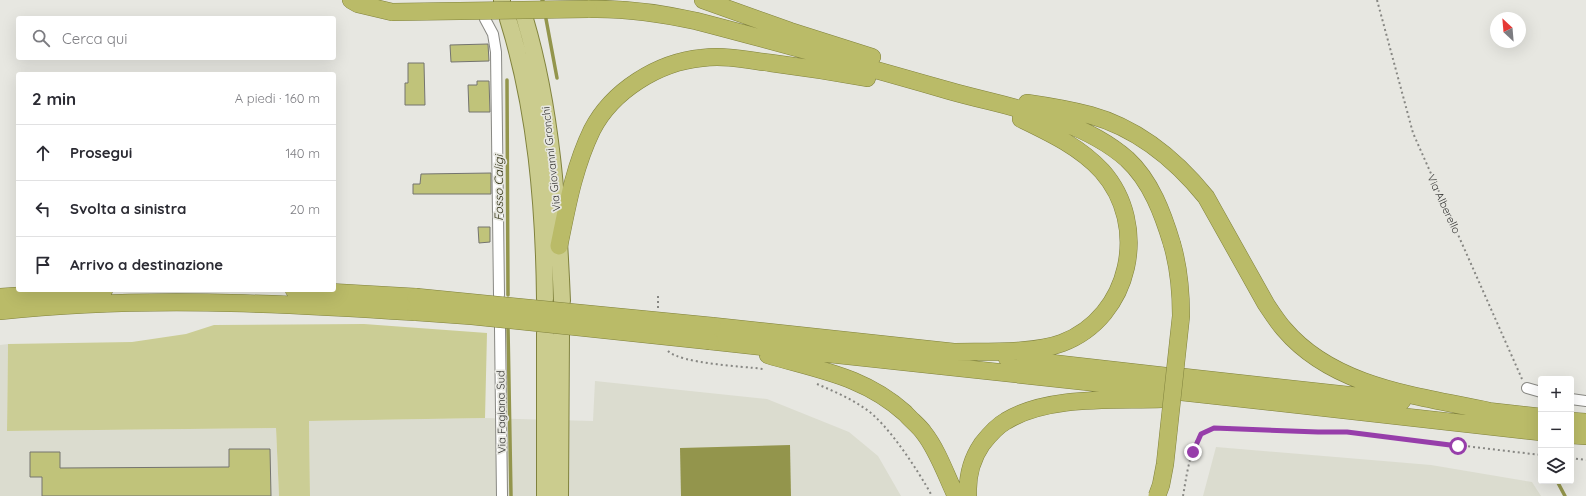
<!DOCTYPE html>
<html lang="it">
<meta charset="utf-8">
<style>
:root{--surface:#fff;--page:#f7f7f7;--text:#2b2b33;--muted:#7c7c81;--line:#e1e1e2}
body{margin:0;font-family:Quicksand,sans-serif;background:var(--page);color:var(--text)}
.controls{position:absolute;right:12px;bottom:12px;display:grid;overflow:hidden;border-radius:4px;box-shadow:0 4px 16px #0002}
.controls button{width:36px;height:36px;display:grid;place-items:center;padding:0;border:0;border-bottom:1px solid var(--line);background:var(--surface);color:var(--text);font:20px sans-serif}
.compass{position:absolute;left:1490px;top:12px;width:36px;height:36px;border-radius:50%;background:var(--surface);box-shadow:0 4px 16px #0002;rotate:334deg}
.stop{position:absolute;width:12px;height:12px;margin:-9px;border:3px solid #973eaa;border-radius:50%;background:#fff}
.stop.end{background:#973eaa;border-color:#fff;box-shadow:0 1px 4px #0008}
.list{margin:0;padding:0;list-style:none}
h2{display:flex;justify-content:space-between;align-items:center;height:52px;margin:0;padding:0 16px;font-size:17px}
h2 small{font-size:13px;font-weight:400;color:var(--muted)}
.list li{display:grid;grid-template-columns:26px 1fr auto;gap:12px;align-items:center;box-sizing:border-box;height:56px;padding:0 16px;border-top:1px solid var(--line)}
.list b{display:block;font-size:15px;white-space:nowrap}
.list em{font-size:13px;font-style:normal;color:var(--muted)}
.icon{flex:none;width:22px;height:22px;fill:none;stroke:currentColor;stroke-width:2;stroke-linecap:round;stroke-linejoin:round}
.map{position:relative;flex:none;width:1586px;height:496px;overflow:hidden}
.search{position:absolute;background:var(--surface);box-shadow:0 4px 16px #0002;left:16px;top:16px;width:320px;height:44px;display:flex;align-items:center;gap:10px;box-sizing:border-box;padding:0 14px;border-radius:4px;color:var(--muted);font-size:15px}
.panel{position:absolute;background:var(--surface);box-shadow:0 4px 16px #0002;left:16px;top:72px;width:320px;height:220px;border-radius:4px}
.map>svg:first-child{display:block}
.built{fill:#dbdccf}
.green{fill:#cbcd95}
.water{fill:#93954c}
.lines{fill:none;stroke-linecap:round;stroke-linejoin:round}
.stream{stroke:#93954c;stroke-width:3.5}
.building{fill:#c0c37a;stroke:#74746f}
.minor-casing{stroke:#888883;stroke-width:12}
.primary-casing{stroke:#80823d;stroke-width:18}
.trunk-casing{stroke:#80823d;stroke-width:18}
.path{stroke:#878783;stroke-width:2;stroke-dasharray:2 3;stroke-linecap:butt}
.minor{stroke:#fff;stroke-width:10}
.primary{stroke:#cbcc8e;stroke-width:16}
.trunk{stroke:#babb68;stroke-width:17}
.trunk-bridge-casing{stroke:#80823d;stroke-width:18;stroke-linecap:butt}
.trunk-bridge{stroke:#babb68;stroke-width:17}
.route{stroke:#973eaa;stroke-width:5}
.labels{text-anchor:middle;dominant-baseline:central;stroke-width:3.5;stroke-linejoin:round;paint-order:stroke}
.street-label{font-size:11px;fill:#373735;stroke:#e7e7e1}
.water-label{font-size:12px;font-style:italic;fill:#2c2d0c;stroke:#e7e7e1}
</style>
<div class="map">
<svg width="1586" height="496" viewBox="0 0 1586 496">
<rect width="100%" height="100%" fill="#e7e7e1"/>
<path class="built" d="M8,344l-1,87 269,-3 3,68h-279v-151z
M595,381l172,18 82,33 29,24 23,40h-591l-1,-75 176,-3 108,3z
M1216,447l215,18 101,17 9,14h-338z"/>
<path class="green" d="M364,324l123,9 -2,85 -176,3 1,75h-31l-3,-68 -269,3 1,-87 124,-2 54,-8 28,-9z"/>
<path class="water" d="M790,445l1,51h-110l-1,-48z"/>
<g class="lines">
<path class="stream" d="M542,0l1,1
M546,19l11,59
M507,80l1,215
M508,328l3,168
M1557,481l8,15"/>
</g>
<path class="building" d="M488,44l1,17 -38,1 -1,-17z
M408,63h16l1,42h-20v-22h3z
M477,81h12l1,31h-21l-1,-27h9z
M491,173v21h-78v-10h7l1,-10z
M478,227h12v15l-11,1z
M229,449h41l1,47h-229v-19h-12v-25h30v16l169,-1z"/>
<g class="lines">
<defs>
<path id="minor" d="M485,19l8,15 3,18 3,243
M500,328l2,168
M1527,388l14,4
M1571,399l15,2"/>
<path id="primary" d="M502,0v2
M508,19c28,90 36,186 37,280
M525,19c27,91 33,187 37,282
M545,496v-163
M560,496l1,-161"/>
<path id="trunk" d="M351,0l7,4 34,8
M703,0l87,31 82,26
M588,9c37,-1 72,4 108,12 85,22 170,46 254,70 60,17 129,26 177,68 24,22 36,55 45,85
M1027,103c21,3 43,7 63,12 47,13 86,45 116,82l60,107c6,9 11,17 18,25 50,59 135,67 205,82
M559,246c8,-39 15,-79 33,-116 20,-39 66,-68 110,-72 23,-3 46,2 69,5 32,4 64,9 96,15
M294,290l122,7
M0,297l104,-7
M0,311c138,-15 278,-8 416,1
M712,326l251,27
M710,341l453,49
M951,352c32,-1 82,2 111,-9 69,-26 88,-118 40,-172 -22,-24 -52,-38 -81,-52
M768,355c50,15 96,21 137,58 6,7 14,13 19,20 14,18 22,42 32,63
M1007,358l158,18
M1183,377l219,24
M1182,392l359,40
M1478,410l63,7
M1571,421l15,1
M1571,435l15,1
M968,496c-1,-19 3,-36 14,-52 7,-9 15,-18 24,-23 42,-26 109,-20 156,-22"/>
</defs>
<use href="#minor" class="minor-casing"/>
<use href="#primary" class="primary-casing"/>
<use href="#trunk" class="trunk-casing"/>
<path class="path" d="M1377,0l36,133 109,246
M658,308v-12
M668,351c14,13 74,15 95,18
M817,384c16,7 33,14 47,24 23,14 55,64 68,88
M1571,458l15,2
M1183,496c3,-17 7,-47 17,-61 3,-4 10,-5 14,-8l104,5h29l194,23"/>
<use href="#minor" class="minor"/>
<use href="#primary" class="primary"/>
<use href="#trunk" class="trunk"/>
<defs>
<path id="trunk-bridge" d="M392,12l196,-3
M416,297l296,29
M416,312l56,4 238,25
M1157,496l4,-11 4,-21 16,-148c0,-25 -2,-48 -9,-72"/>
</defs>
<use href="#trunk-bridge" class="trunk-bridge-casing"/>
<use href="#trunk-bridge" class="trunk-bridge"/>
</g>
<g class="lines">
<path class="route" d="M1193,452l8,-18 13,-6 104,4h29l111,14"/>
</g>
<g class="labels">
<g class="street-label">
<text transform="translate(551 159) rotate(-96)">Via Giovanni Gronchi</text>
<text transform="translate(1444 204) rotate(65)">Via Alberello</text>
<text transform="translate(501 412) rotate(-91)">Via Fagiana Sud</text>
</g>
<g class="water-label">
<text transform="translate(498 188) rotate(-90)">Fosso Caligi</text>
</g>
</g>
</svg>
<div class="controls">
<button>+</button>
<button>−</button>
<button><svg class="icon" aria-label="layers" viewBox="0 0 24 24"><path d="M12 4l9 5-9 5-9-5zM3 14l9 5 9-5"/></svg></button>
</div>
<svg class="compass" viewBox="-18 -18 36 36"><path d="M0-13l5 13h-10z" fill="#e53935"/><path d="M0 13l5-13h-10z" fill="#7c7c81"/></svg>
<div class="stop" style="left:1458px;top:446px"></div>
<div class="stop end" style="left:1193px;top:452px"></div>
<div class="search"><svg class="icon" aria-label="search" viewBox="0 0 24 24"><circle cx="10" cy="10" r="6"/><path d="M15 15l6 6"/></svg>Cerca qui</div>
<section class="panel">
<h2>2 min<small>A piedi · 160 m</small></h2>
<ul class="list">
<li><svg class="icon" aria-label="ahead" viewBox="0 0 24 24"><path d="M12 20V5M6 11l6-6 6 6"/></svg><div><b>Prosegui</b></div><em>140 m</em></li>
<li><svg class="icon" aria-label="left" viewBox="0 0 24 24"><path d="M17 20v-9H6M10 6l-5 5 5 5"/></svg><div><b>Svolta a sinistra</b></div><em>20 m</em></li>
<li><svg class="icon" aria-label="arrive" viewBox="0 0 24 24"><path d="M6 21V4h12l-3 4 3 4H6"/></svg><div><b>Arrivo a destinazione</b></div></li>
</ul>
</section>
</div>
